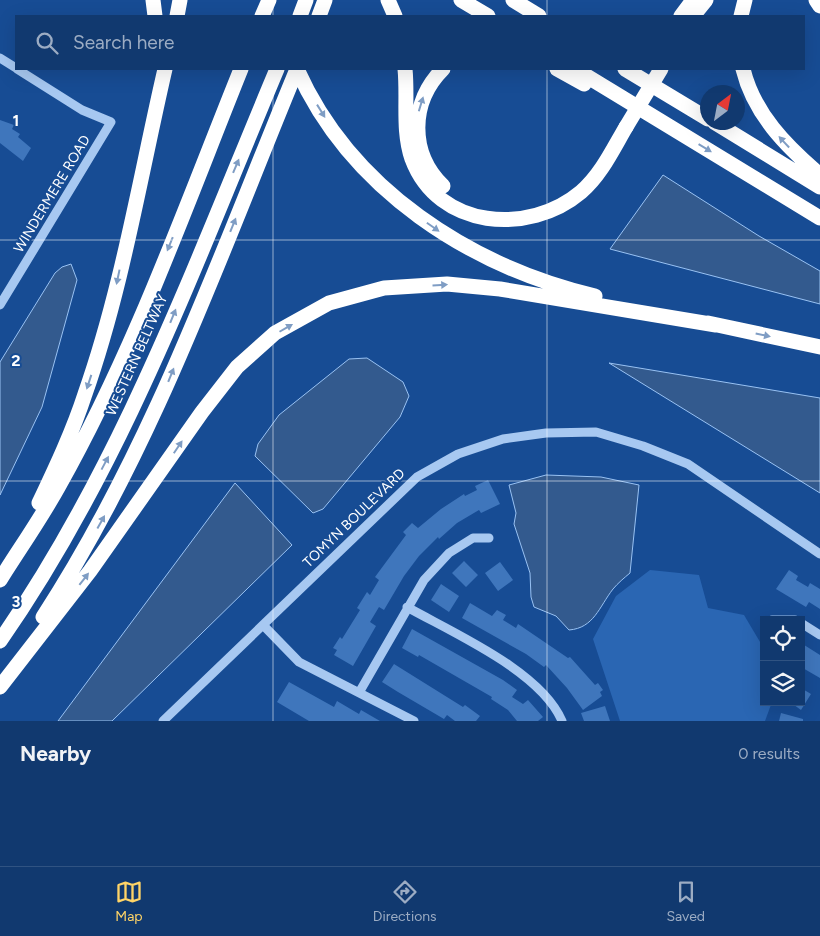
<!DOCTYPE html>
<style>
:root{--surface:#11396f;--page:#1e4477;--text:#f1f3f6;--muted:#9cacc3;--line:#305382;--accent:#ffd467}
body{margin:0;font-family:Figtree,sans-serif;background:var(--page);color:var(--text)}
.controls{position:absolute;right:15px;bottom:15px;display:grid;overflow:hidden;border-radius:0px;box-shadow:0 5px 20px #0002}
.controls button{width:45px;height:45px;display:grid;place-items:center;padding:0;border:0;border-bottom:1px solid var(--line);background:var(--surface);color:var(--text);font:25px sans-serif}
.compass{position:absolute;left:700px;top:85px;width:45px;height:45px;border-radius:50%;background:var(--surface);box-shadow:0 5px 20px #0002;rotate:32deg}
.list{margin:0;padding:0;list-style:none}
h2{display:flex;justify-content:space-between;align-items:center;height:65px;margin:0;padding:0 20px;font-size:21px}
h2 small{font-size:16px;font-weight:400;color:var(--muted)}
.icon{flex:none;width:28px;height:28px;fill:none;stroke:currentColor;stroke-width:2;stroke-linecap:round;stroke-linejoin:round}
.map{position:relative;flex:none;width:820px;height:721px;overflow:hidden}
.search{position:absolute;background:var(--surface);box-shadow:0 5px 20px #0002;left:15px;right:15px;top:15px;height:55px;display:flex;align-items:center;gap:12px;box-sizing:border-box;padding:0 18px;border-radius:0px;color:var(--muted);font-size:19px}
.sheet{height:145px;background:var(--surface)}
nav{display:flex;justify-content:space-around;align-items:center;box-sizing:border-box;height:70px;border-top:1px solid var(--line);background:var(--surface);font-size:14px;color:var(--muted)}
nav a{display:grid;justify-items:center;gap:2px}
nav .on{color:var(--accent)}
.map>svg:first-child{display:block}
.green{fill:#2a66b3}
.water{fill:#335a8e;stroke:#99c2f3}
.building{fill:#3f76bc}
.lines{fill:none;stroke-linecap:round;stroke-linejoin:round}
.minor{stroke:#a7c8f1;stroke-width:9}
.highway{stroke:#fff;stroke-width:15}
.highway-bridge{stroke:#fff;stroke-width:15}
.oneway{fill:#7f9dc4}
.grid{fill:none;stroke:#fff;stroke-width:1;stroke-opacity:0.55}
.labels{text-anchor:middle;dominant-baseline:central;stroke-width:4;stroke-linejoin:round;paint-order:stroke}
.street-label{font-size:14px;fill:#fff;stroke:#174c94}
.grid-label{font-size:16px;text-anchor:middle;font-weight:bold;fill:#fff;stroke:#174c94;stroke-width:4;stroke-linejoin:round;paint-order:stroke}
</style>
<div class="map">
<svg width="820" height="721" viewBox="0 0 820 721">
<rect width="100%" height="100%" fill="#174c94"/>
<path class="green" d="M650,570l49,5 9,33 36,7 19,32 1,55h8l-7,19h-145l-27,-82 23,-43z"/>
<path class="water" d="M663,175l96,61 61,35v33l-210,-55z
M71,264l6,16 -35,127 -42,88v-133l55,-89 7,-6z
M367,358l36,24 6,14 -9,21 -77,92 -10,4 -58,-57 3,-12 21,-29 70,-56z
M609,363l211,35v95z
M546,475l55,2 38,8 -9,88c-6,5 -12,10 -17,16 -14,18 -19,39 -44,41l-13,-14 -22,-9 -3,-10 -1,-24 -16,-49 2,-11 -7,-28z
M235,483l57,62 -180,176h-54z"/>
<path class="building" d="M0,120l14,5 -2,4 8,5 -2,3 13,11 -8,13 -23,-18z
M488,480l12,24 -19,9 -2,-3 -22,13 -18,16 -1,-2 -19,19 -15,20 -20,34 -5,-3 -9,15 6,4 -23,40 -19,-11 3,-5 -4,-2 7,-11 2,2 18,-29 -3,-2 10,-16 3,3 9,-15 -4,-3 31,-42 -3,-3 9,-9 6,5 23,-19 23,-15 1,2 12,-6 -2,-4z
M464,561l14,14 -12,12 -14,-14z
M500,562l13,18 -15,11 -13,-18z
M789,570l9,6 -2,4 12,7 2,-4 10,6v20l-11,-7 -3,5 -30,-18z
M441,584l18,12 -10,16 -18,-12z
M470,603l22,13 5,-6 9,5 -3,5 13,8 2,-4 50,34 2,-1 25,28 3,-2 5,7 -3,2 2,4 -19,14 -16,-22 -21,-23 -2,2 -18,-13 -64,-36z
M412,629l91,51 14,10 -5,7 11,7 5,-4 15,17 -5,4h-21l-9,-11 -17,-11 1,-2 -73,-42 -1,2 -16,-9z
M801,643l19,12v23l-19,-11z
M394,664l69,43 2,-2 15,11 -4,5h-21l-8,-6 -3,4 -46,-27 -16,-10z
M289,682l45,25 3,-6 22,13 2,-4 19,11h-71l-32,-19z
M801,688l10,6 -10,16 -11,-8h11z
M605,706l5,15h-26l-3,-8z
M781,713l22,6v2h-24z"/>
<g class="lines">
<path class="minor" d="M0,58l16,10
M0,305l111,-183 -29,-12 -65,-41
M407,607c46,26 134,64 155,114
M772,620h23
M801,623l19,12
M263,625l36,37 115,59
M360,691l64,-111 25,-27 24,-15h16
M163,721l254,-244 41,-23 45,-15 43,-6 50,-1 47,14 45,18 132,90"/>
<path class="highway" d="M153,0l2,16
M388,0l7,16
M461,0l27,16
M513,0l26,16
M816,0l4,6
M177,16l3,-16
M262,16l7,-16
M300,16l6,-16
M319,16l6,-16
M681,16l12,-16
M693,16l13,-16
M741,16l4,-16
M297,69c54,121 173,197 298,227
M405,69c3,30 -3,61 7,90 26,70 117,77 169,33 20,-17 32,-43 45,-65
M443,69c-33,33 -34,84 0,117
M557,69l27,15
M575,69l245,149
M625,69l83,50
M743,69c11,45 43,77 77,106
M714,122l106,65
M708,323l112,24
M39,503c17,-36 34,-72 46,-109 37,-105 55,-217 80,-325
M0,580c20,-32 42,-63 60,-96 74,-132 125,-276 181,-415
M43,617c110,-169 177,-362 254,-548
M0,641c122,-175 195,-377 277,-572
M0,687l90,-116 112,-159 35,-45 38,-34 54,-30 55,-15 63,-4 53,5 216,36"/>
<path class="highway-bridge" d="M626,127l35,-58"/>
</g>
<defs><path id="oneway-solid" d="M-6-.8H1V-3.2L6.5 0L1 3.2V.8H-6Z" transform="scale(1.25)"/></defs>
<g class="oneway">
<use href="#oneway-solid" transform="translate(421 104) rotate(-73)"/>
<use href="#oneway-solid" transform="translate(321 111) rotate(58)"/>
<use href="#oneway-solid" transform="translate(784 142) rotate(-133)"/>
<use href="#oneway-solid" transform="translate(705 148) rotate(31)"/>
<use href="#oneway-solid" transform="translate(236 166) rotate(-67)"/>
<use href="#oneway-solid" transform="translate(233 225) rotate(-68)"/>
<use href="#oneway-solid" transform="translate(433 227) rotate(35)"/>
<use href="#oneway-solid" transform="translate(170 244) rotate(112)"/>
<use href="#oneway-solid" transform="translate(118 277) rotate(102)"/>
<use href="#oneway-solid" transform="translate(440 285) rotate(-3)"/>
<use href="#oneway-solid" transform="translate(173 316) rotate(-68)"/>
<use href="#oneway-solid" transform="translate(286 328) rotate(-30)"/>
<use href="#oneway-solid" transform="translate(763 335) rotate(12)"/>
<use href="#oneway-solid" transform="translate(171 375) rotate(-68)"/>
<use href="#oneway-solid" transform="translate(89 382) rotate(108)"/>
<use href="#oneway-solid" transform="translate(178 447) rotate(-56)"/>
<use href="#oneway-solid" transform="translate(105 463) rotate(-62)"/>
<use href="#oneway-solid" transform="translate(101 522) rotate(-61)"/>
<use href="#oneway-solid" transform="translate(84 579) rotate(-52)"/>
</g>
<path class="grid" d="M273,0v16M547,0v16M273,69v652M547,69v652M0,240h820M0,481h820"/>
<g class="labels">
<g class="street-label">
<text transform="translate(52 194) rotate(-59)">WINDERMERE ROAD</text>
<text transform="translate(137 355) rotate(-66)">WESTERN BELTWAY</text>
<text transform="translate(354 518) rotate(-44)">TOMYN BOULEVARD</text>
</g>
</g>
<g class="grid-label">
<text x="16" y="126">1</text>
<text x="16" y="366">2</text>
<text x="16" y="607">3</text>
</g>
</svg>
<div class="controls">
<button><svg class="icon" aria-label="locate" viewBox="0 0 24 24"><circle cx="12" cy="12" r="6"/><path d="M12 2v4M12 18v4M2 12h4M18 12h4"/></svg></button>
<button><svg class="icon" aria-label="layers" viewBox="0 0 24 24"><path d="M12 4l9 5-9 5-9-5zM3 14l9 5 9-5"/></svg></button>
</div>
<svg class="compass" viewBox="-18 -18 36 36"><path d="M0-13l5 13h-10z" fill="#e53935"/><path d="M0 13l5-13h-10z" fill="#9cacc3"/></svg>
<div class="search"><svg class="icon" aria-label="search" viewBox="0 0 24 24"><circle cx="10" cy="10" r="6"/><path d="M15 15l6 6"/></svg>Search here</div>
</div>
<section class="sheet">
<h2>Nearby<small>0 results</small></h2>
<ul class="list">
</ul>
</section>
<nav>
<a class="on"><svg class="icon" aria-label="map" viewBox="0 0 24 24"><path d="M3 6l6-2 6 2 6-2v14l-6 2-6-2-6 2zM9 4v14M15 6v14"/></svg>Map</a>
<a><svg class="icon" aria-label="directions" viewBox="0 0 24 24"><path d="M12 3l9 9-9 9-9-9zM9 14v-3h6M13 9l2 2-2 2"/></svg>Directions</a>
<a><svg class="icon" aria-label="saved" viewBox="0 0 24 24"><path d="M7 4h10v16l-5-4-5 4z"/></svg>Saved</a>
</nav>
